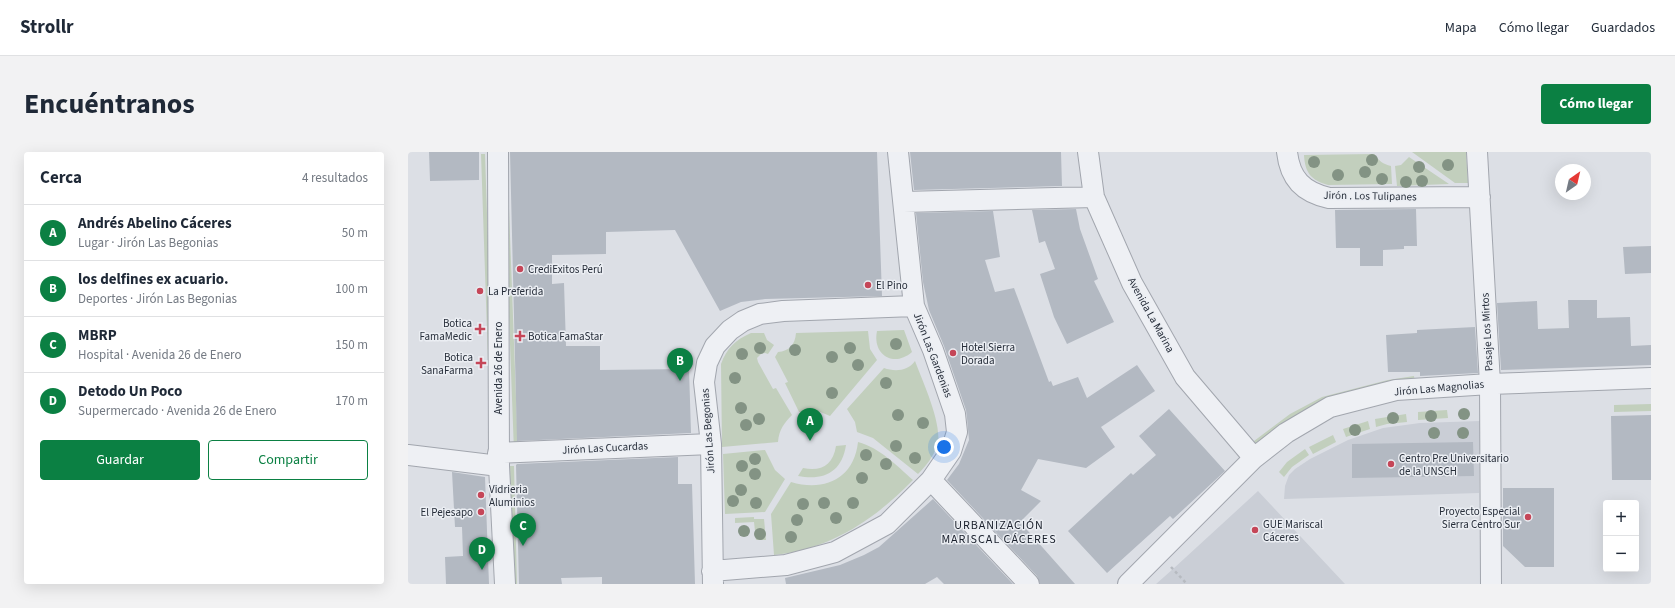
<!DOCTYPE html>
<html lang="es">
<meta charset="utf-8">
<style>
:root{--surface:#fff;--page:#f2f2f3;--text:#1f2937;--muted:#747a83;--line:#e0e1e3;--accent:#0b8043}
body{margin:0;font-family:"Source Sans 3",sans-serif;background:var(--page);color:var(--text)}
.controls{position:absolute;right:12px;bottom:12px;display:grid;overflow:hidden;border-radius:4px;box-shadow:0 4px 16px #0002}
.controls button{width:36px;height:36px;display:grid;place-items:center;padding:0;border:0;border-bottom:1px solid var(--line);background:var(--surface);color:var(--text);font:20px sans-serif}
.compass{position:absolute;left:1147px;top:12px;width:36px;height:36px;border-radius:50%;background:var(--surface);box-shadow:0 4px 16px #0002;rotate:34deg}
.you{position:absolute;left:536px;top:295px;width:14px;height:14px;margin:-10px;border:3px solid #fff;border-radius:50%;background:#1a73e8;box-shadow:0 0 0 6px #1a73e833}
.badge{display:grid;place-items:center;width:26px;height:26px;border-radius:50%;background:var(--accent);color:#fff;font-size:13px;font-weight:700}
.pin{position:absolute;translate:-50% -33px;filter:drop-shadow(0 1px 2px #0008)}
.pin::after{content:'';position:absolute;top:21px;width:14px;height:12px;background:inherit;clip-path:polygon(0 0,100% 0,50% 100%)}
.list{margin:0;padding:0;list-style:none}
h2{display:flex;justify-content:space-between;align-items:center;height:52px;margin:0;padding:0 16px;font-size:17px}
h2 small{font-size:13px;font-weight:400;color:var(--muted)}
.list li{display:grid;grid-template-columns:26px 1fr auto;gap:12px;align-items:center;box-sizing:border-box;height:56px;padding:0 16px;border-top:1px solid var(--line)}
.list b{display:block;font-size:15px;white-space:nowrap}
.list p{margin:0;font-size:13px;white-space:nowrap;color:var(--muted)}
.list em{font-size:13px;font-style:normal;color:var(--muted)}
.actions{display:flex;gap:8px;padding:12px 16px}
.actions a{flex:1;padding:9px 0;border:1px solid var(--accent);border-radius:4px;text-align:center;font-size:14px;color:var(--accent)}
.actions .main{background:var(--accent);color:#fff}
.map{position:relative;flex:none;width:1243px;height:432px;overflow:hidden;border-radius:4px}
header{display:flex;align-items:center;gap:24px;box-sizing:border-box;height:56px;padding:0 20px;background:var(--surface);border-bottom:1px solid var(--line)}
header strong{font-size:19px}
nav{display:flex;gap:22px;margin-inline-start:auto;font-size:14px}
.intro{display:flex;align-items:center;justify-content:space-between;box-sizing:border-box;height:96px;padding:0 24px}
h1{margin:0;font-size:28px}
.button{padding:10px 18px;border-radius:4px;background:var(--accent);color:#fff;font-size:14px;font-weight:700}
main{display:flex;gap:24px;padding:0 24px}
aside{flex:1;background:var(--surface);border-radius:4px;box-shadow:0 4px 16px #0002}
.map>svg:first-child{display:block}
.built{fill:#caced6}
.green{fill:#c2cfbd}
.building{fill:#b3b9c2}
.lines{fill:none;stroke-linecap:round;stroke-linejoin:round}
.minor-casing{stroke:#a2a6ae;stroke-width:22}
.path{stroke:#b6bac0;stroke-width:2.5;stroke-dasharray:3 3;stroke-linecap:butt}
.minor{stroke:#eef0f4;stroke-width:20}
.tree{fill:#839384}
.poi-dot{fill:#c54658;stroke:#ebeef3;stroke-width:1.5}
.labels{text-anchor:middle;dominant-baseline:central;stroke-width:3;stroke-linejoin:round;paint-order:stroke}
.street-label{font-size:11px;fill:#272e3a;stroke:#ebeef3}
.poi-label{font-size:11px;fill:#272e3a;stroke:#ebeef3;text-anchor:start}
.neighbourhood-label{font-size:12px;letter-spacing:1px;fill:#191f2b;stroke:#ebeef3}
</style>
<header>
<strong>Strollr</strong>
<nav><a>Mapa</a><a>Cómo llegar</a><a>Guardados</a></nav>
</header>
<div class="intro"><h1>Encuéntranos</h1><a class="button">Cómo llegar</a></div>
<main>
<aside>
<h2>Cerca<small>4 resultados</small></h2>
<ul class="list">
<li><span class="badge">A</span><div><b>Andrés Abelino Cáceres</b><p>Lugar · Jirón Las Begonias</p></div><em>50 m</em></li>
<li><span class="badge">B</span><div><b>los delfines ex acuario.</b><p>Deportes · Jirón Las Begonias</p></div><em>100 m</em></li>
<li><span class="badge">C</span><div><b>MBRP</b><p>Hospital · Avenida 26 de Enero</p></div><em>150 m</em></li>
<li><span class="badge">D</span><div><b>Detodo Un Poco</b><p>Supermercado · Avenida 26 de Enero</p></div><em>170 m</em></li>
</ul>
<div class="actions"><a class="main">Guardar</a><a>Compartir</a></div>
</aside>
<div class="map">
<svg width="1243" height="432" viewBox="0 0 1243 432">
<rect width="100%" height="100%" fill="#dcdfe5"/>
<path class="built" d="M1072,269l-1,72 -195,6 1,-13 4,-11 6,-6 15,-10 38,-19 35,-12 37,-5z
M850,339l87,93h-189l17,-15z"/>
<path class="green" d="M1004,0h54l2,31h-13z
M73,2h4l10,296h-4z
M95,2h4l11,298h-4z
M966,2c5,7 9,10 17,12l1,18 -64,1c-17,-5 -23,-12 -24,-30z
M1001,5l40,27 -52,2 -2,-20 6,-1z
M496,178l8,22c-18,16 -40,3 -35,-21z
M460,179l2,18 7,11 -47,56 -12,-5 -19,1 -14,-29 3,-1 -13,-25 3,-5c11,-1 17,-7 18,-19z
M343,181h13l3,7 7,5 -6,9 -3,-1 -4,1 -4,4 1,4 15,27 3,-1 16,27c-8,8 -13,15 -14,27l-56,5 -1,-83c6,-16 14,-24 30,-31z
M507,209c7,19 29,66 22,85 -4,11 -11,20 -19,28l-45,-36 -16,-6 -2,-10 -8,-13 37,-41c11,4 24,3 31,-7z
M1006,224l1,7 -26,4 -135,62 -4,-5 40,-30 32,-17 66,-17z
M1243,252v7l-37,1v-7z
M1039,258l1,8 -30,2v-8z
M998,262l1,8 -20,2 -11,3 -1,-8z
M960,269l2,8 -24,8 -3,-8z
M925,283l3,7 -23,12 -4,-7z
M450,290c22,6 38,23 55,38 -39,40 -82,69 -139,75l-3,-41 20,-32c33,10 63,-3 67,-40z
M438,293c-4,27 -22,36 -48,31l5,-8c18,4 30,-3 33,-22z
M897,297l4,6 -17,12 -8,10 -5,-5 8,-10z
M357,298l10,20 10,9 -20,33 -40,2 -2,-60z
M102,314h4l3,118h-4z
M346,365v2h10l2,21h-10l-2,-18 -19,1v-5z"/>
<path class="building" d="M21,0h50v28l-49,1z
M102,0h367l5,144 -117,3 -24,3 -21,9 -45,-81 -69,2v22l-54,1v29l12,-1 2,63h34v24l89,-1 2,64 -174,8z
M502,0h151l1,34 -148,4z
M668,57l4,20 18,50 -4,2 20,41 -47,22 -13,-27 -14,-43 15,-5 -10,-28 -6,2 -7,-33z
M1008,57l1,37h-13v3l-21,1v16h-23v-18h-24l-1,-38z
M585,59l7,46 -15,3 10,32 19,-4 35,94 2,-1 2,5 25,-9 9,21 50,-33 18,26 -54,36 14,20 -29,21 -48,-9 -17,31 20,11 -21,21 55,62h-35l-3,-8 -90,-96 12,-16 10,-24 -2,-22 -1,-8 -22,-64 -15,-36 -6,-28 -7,-69z
M1243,94v27l-26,1 -2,-27z
M1160,148h29v18l33,-1 1,29 20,-1v20l-150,5 -4,-67 40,-2 1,28 31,-1z
M1067,175l3,46 -58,3v-4h-32l-2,-37 31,-2v-3z
M761,257l56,62 -52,48 -3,-3 -63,57 -39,-42 63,-58 2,2 23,-20 -17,-19z
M1243,263v65h-39l-1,-64z
M1065,290l1,34 -122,2v-34z
M270,305v27h14l3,100h-93v-7l-41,1 1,6h-43l-3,-119 1,-1z
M44,320l33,5 4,107h-43l-1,-27 18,-1 -1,-29h-7z
M1095,336h51v79h-29l-22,-21z
M525,347l80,85h-69l-7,-7 -12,7h-139l-1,-6 55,-13 24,-10 15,-8z"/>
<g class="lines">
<defs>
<path id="minor" d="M90,0l1,314 6,118
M680,0l6,45 38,86 53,94 69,81
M879,0c3,27 16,40 42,46l151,-1
M1069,0l13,232 1,200
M496,50l190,-5
M90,301l213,-9
M0,303l91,11
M523,328l98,104
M304,419l74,-6 49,-13 52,-28 44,-44 20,-29 6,-19 -2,-18 -22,-64 -19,-44 -16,-154
M305,432l-2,-140 -7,-62 3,-19 8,-17 15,-16 13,-9 17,-7 23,-3 131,-5
M720,432l126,-126 32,-25 44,-26 66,-17 94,-6 161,-6"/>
</defs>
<use href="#minor" class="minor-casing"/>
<path class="path" d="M763,415l16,17"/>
<use href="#minor" class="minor"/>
</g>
<g class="tree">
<circle cx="964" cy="8" r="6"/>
<circle cx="906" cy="10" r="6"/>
<circle cx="1040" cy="13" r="6"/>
<circle cx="1011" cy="15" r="6"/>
<circle cx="957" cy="20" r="6"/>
<circle cx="930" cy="23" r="6"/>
<circle cx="974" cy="27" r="6"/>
<circle cx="1014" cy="29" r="6"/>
<circle cx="998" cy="30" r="6"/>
<circle cx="488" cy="192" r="6"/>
<circle cx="352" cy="196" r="6"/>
<circle cx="442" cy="196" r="6"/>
<circle cx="387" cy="198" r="6"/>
<circle cx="334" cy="202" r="6"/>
<circle cx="424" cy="205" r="6"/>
<circle cx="450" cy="213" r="6"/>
<circle cx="327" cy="226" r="6"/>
<circle cx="478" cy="231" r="6"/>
<circle cx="424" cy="241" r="6"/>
<circle cx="333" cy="256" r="6"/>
<circle cx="1056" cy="262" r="6"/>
<circle cx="490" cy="263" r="6"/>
<circle cx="1023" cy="264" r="6"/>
<circle cx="985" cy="266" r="6"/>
<circle cx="351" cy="267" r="6"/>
<circle cx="515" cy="271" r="6"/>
<circle cx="338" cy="273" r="6"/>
<circle cx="947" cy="278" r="6"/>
<circle cx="1026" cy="281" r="6"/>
<circle cx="1055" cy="281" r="6"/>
<circle cx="488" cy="294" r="6"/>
<circle cx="458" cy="303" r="6"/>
<circle cx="507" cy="306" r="6"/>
<circle cx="347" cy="307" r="6"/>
<circle cx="478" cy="312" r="6"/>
<circle cx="334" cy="314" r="6"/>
<circle cx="347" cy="322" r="6"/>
<circle cx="454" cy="326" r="6"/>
<circle cx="333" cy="338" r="6"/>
<circle cx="325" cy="349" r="6"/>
<circle cx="348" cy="351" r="6"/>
<circle cx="416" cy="351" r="6"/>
<circle cx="445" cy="351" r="6"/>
<circle cx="395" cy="352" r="6"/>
<circle cx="428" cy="366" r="6"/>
<circle cx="389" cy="368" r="6"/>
<circle cx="336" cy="379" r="6"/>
<circle cx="352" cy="382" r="6"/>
<circle cx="383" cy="385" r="6"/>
</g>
<g class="poi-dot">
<circle cx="112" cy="117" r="4"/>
<circle cx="460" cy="133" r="4"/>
<circle cx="72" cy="139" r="4"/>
<path d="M70 171h4v4h4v4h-4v4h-4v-4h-4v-4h4z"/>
<path d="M110 178h4v4h4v4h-4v4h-4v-4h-4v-4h4z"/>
<circle cx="545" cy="201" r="4"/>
<path d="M71 205h4v4h4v4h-4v4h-4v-4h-4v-4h4z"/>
<circle cx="983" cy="312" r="4"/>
<circle cx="73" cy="343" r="4"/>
<circle cx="73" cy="360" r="4"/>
<circle cx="1120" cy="365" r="4"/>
<circle cx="847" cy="378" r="4"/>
</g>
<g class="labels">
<g class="street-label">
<text transform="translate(962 44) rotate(1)">Jirón . Los Tulipanes</text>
<text transform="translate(743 163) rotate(61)">Avenida La Marina</text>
<text transform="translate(1079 180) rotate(-93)">Pasaje Los Mirtos</text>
<text transform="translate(525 203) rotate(69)">Jirón Las Gardenias</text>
<text transform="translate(90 216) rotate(-90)">Avenida 26 de Enero</text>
<text transform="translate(1031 236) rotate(-5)">Jirón Las Magnolias</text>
<text transform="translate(300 279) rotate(-94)">Jirón Las Begonias</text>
<text transform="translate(197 296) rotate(-3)">Jirón Las Cucardas</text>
</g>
<g class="poi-label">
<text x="120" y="117">CrediExitos Perú</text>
<text x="468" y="133">El Pino</text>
<text x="80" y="139">La Preferida</text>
<text x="64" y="171" text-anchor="end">Botica<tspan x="64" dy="13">FamaMedic</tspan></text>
<text x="120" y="184">Botica FamaStar</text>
<text x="553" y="195">Hotel Sierra<tspan x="553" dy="13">Dorada</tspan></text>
<text x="65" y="205" text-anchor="end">Botica<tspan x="65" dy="13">SanaFarma</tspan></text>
<text x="991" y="306">Centro Pre Universitario<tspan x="991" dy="13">de la UNSCH</tspan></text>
<text x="81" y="337">Vidrieria<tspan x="81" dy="13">Aluminios</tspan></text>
<text x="1112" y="359" text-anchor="end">Proyecto Especial<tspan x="1112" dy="13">Sierra Centro Sur</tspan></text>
<text x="65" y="360" text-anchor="end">El Pejesapo</text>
<text x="855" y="372">GUE Mariscal<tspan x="855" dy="13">Cáceres</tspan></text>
</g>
<g class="neighbourhood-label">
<text x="591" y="373">URBANIZACIÓN<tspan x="591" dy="14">MARISCAL CÁCERES</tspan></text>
</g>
</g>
</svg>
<div class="controls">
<button>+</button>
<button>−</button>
</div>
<svg class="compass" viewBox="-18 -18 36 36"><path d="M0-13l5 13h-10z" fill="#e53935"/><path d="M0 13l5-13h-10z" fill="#747a83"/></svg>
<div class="you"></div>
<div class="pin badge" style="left:402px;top:289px">A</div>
<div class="pin badge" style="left:272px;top:229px">B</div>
<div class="pin badge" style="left:115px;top:394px">C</div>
<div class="pin badge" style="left:74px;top:418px">D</div>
</div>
</main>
